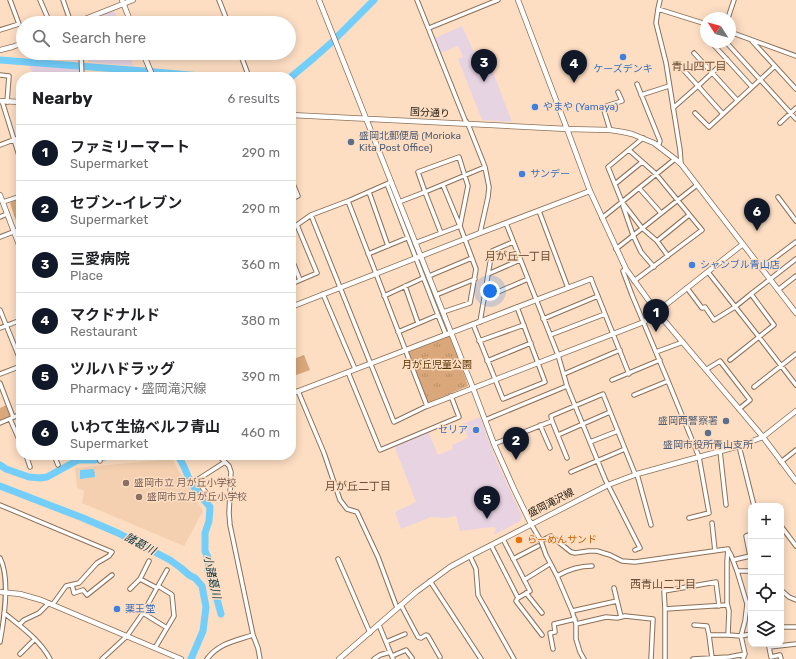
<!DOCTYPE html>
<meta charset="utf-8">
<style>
:root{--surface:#fff;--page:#f2f2f2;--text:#202124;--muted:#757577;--line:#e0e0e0;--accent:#111827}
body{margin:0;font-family:Rubik,"Noto Sans JP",sans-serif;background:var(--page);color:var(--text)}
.controls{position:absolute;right:12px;bottom:12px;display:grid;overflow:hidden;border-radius:8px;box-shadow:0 2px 10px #0003}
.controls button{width:36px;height:36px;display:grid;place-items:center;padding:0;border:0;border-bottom:1px solid var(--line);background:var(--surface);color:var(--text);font:20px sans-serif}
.compass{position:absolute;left:700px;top:12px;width:36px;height:36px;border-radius:50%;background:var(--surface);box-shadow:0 2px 10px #0003;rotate:306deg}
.you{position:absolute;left:490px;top:291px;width:14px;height:14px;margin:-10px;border:3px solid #fff;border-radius:50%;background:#1a73e8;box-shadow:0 0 0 6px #1a73e833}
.badge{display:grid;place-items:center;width:26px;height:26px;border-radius:50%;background:var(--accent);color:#fff;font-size:13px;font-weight:700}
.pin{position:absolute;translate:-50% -33px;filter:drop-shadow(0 1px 2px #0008)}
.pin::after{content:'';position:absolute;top:21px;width:14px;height:12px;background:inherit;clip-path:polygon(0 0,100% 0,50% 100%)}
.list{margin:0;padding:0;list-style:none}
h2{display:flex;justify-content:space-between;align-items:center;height:52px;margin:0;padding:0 16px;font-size:17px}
h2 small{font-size:13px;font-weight:400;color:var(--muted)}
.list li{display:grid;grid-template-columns:26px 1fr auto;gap:12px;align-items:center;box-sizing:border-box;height:56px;padding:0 16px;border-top:1px solid var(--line)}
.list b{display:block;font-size:15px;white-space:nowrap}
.list p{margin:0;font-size:13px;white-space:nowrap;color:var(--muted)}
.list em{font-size:13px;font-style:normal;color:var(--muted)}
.icon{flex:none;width:22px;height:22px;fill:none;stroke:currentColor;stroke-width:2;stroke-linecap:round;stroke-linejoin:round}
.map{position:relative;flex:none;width:796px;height:659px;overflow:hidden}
.search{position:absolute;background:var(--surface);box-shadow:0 2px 10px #0003;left:16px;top:16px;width:280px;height:44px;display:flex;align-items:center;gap:10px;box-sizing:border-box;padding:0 14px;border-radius:22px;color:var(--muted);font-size:15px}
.panel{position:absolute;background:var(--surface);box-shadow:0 2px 10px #0003;left:16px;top:72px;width:280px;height:388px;border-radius:16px}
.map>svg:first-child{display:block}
.commercial{fill:#e8d3e2}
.built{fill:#f4d0b0}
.medical{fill:#e7d4e3}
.grass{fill:url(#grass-tufts)}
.water{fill:url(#water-ripples)}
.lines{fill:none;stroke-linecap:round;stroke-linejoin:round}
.river{stroke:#73cef9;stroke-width:7}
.street-casing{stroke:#8b7058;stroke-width:5.5}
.secondary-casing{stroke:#8b7058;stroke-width:6}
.street{stroke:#fff;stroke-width:3.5}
.secondary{stroke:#fff;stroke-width:4.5}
.shop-dot{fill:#3f7fe0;stroke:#fddec3;stroke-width:1.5}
.service-dot{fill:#5c6f8a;stroke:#fddec3;stroke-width:1.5}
.education-dot{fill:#8d6e63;stroke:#fddec3;stroke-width:1.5}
.food-dot{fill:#e8710a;stroke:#fddec3;stroke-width:1.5}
.labels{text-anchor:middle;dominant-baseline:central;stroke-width:3;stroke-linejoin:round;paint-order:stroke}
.shop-label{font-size:10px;fill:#366cbe;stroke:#fddec3;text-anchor:start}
.street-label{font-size:10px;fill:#1f150b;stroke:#fddec3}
.service-label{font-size:10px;fill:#4e5e75;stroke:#fddec3;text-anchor:start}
.park-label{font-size:10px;fill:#583000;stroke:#fddec3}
.education-label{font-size:10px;fill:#785e54;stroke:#fddec3;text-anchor:start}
.food-label{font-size:10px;fill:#c56008;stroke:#fddec3;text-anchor:start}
.neighbourhood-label{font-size:11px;fill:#694f38;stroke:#fddec3}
.water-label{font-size:11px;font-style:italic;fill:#032f40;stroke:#fddec3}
</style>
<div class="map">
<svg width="796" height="659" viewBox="0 0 796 659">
<defs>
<pattern id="grass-tufts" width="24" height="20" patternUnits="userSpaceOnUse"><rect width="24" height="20" fill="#d9a77a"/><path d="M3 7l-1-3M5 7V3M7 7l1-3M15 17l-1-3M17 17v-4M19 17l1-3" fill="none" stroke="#ba8f68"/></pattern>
<pattern id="water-ripples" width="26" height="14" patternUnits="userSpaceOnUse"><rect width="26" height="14" fill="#73cef9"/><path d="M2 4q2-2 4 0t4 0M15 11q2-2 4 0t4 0" fill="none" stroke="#63b0d4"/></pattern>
</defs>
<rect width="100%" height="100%" fill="#fddec3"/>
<path class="commercial" d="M114,11l4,12h-37z
M37,53h43v8l-41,-2z
M86,53h43l4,13 -44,-4z
M29,65l50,4v8h-44z
M85,73l50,4h-50z
M480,417l16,43 25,54v4l-1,3 -26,14 2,-7 -4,-1 -32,4 -4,-15 -12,2 -13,-1 -30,12 -6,-17 21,-10 -21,-54 1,-2 8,-3 1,-3 22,-8 2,1 9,22 15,-6 -1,-4 16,-7 -5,-14z"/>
<path class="built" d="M172,459l31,52 -19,35 -102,-43 2,-12 -7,-3 -2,-20z"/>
<path class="medical" d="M462,26l12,26 10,-4 28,74 -30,-2 -24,-61 5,-2 -5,-11 -18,7 -5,-15z"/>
<path class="grass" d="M21,198v21l-5,2 -6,-18z
M451,335l17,51 -40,17 -22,-51z
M304,355l6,15 -19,7v-17z
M7,405l4,11 -11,5v-13z"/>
<path class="water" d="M94,469l1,8 -15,2v-9z"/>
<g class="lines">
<path class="river" d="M337,37l37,-37
M0,60l144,11 68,6
M291,77l24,-20 17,-15
M177,455c6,7 9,17 13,26 5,10 13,17 20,26l-1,14 -4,12v18l4,9 -1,11 7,21 6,22
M0,465l6,4 23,8 11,1 7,-1 31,-17h17l17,-5
M0,486l83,32 35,15 52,27 11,8 8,7 6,3 7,8 4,21 -3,24 -12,28"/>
<defs>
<path id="street" d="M40,0l10,23
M63,0l8,23
M219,0l9,23
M417,0l48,120 3,4 17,43 4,20 -1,10 -8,36
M660,0l-2,9 -2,14 10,40 14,87 1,14
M658,9l48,15
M728,18l6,-18
M429,28l69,-28
M0,30l19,-6 -9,-24
M730,32l66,24
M752,41l44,48
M711,42l41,45
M726,42l70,77
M81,53l1,24
M240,53l9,24
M694,53l43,47
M680,66l18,20 29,-27
M0,75l9,1 -2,26
M637,84l23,57 -2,5
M641,95l28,-9
M2,101l19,61
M673,108l25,-22 25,28
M695,113l14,14 66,-61
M780,123l16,-15
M610,130l-7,-23 19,-6 -4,-9
M643,138l-35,29 14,35 20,26 15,13 32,-26
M0,145l21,-8
M629,150l27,24 46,56 -68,51
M291,179l7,17 -7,3
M387,184l51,131 -40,17
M615,184l27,-22
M639,188l22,25
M369,192l19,54
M778,197l18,24
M3,202l18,-6
M399,202l26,-10 -7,-20 41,-15 9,29 -8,40 16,43 -6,34 -27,9
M623,206l10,29 8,17 13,15
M539,211l29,77
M311,215l83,207 33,-16 -79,-205
M0,217l7,-3
M602,218l73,-59
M506,223l52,132 9,31 38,93 35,69 -5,2
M291,227l6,-2 14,-10 37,-14 43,-19
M441,233l-16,-41 60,-25
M0,237l21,-8
M657,241l11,15
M415,243l45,-17 -17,-41
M616,249l81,-64
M368,254l39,-16
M291,257l9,23
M768,263l28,-21
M626,269l-3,2 9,24 36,86 31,76 10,56 -20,5
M708,272l51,65 37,48
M488,274l32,-14
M429,276l43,-18
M591,279l38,95
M291,284l26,-11 -20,-48
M405,286l13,37
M687,288l15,20 3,-1 9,13 21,-13 16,-13
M778,290l18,-14
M323,294l32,75
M436,295l39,-16
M384,296l39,-18
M484,298l44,-19
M0,310l21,52
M438,315l8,20
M543,319l55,-23
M19,321l2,6
M480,322l12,-71 21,-9
M473,324l30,75 42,-17 -28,-75
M0,328l21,-8
M550,335l55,-21
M479,341l45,-16
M656,352l27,-10
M730,360l44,-35 -23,-31 45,-35
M487,361l44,-18
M707,369l13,-8 30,39 -11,9
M348,372l32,78 79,-33 -8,-21
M0,374l21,-8
M564,374l56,-24
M612,380l48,-20
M0,383l13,34
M754,387l42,-33
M298,391l26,62 16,47 7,9 10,3 21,45 19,51
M634,395l34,-14
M10,419l11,25
M485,420l82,-34
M552,421l-1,-5 52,-22 22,55 -54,23
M0,423l21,-9
M540,425l10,23
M558,435l52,-23
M590,442l28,-11
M494,444l58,-23 15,37
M739,446l15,60
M625,449l10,25
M720,451l6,54
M26,455l4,12
M54,455l4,10
M98,455l2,6
M218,455l11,11 2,6 -2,41 1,12 23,110 5,13 2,11
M225,462l-28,18 12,17 1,1 20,-2
M781,462l15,-12
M637,474l14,51
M0,505l112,47 -3,4 -12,7 -18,20 -13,3 -13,18
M712,523l3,28
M531,524l10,17 5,14 11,21 15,35 4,13v15l4,13 4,7
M781,526l15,20
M503,539l27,52 -12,7 -2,3 26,34
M541,541l10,-5 20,16 4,1 14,-2h8l13,4 12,6 13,1 93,-13
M491,545l27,53
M728,549l-1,12v42l2,8 -1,24 13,1 4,18 -2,5
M728,550l3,5 6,16h14
M470,556l6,13 2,26 36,64
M0,558c10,19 4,62 0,84
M338,559l32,74
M513,559l25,-13
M733,560l17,-4 -4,-20 5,-2
M149,561l-9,18 17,9
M737,571l10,33 -2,17 -4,15 10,-2
M557,576c12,-7 22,-10 35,-10
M524,580l24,-15
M430,581l51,78
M72,585l2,8 9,-3 4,5 25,-20
M158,586l9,-16
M614,588l7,29
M130,589l10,-10
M781,590l8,7 7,3
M526,593l16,20
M401,605l17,32 3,1 5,-3 2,1 12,21
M665,609l-1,-18 52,-9 3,24
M572,611l45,-10
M4,613c16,13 36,27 46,46
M143,613l24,15
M576,624l30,-7 11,1 8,-2 28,3 -2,40
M19,625l5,-5 15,-7 10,-10
M379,625l14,34
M694,625l13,1 2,9h19
M781,627h15
M709,635l3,23
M386,642l19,-8
M553,649l-3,-16 5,-1 -1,-8 21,-5
M20,654l15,-15
M392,656l14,-6 6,8
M102,659l25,-23 16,-23 15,-27 13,8 1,1 2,21 -19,32
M207,659c12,-16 28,-18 46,-24
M374,659l6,-4 10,-3
M665,659v-50l62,-4
M693,659l36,-2 16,-3
M781,659l-1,-4 -9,2 -2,-10 27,-3"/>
<path id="secondary" d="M122,0l9,23
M319,0l154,388 21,56 20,45 17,35
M518,0l49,129 23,62 36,78 31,43 106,125 33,44
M75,23l58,-23
M0,50l12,-3 11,-4
M143,53l10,24
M0,101l21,1
M291,115l276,14 43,1 13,2 9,2 22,9 21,16 6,5 115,149
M0,195l21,55
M291,307l189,-74 110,-42
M291,394l300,-115
M427,406l217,-84 99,-78
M0,592l20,2 21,6 140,59
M339,659l77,-67 34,-25 20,-11 138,-71 29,-11 102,-28 24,-9 33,-26"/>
</defs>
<use href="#street" class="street-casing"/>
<use href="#secondary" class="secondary-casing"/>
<use href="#street" class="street"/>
<use href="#secondary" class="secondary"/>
</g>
<g class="shop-dot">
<circle cx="623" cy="57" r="4"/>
<circle cx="535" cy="107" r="4"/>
<circle cx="522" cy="174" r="4"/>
<circle cx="692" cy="265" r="4"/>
<circle cx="476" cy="430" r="4"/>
<circle cx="117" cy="609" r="4"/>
</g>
<g class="service-dot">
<circle cx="351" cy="142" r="4"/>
<circle cx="726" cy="421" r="4"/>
<circle cx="708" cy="433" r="4"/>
</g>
<g class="education-dot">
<circle cx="126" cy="483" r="4"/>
<circle cx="139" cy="497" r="4"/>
</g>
<circle class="food-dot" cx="519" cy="540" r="4"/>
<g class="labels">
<g class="shop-label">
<text x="623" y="69" text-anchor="middle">ケーズデンキ</text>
<text x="543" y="107">やまや (Yamaya)</text>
<text x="530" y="174">サンデー</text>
<text x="700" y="265">シャンブル青山店</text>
<text x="468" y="430" text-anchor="end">セリア</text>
<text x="125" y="609">薬王堂</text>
</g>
<g class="street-label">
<text transform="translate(430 113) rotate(3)">国分通り</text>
<text transform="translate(551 503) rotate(-27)">盛岡滝沢線</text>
</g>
<g class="service-label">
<text x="359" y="136">盛岡北郵便局 (Morioka<tspan x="359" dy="12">Kita Post Office)</tspan></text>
<text x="718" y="421" text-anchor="end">盛岡西警察署</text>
<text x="708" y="445" text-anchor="middle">盛岡市役所青山支所</text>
</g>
<g class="park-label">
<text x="437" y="365">月が丘児童公園</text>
</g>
<g class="education-label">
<text x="134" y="483">盛岡市立 月が丘小学校</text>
<text x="147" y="497">盛岡市立月が丘小学校</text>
</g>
<g class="food-label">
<text x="527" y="540">らーめんサンド</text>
</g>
<g class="neighbourhood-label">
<text x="699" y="66">青山四丁目</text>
<text x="518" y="256">月が丘一丁目</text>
<text x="358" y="486">月が丘二丁目</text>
<text x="663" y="584">西青山二丁目</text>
</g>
<g class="water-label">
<text transform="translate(140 544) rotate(28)">諸葛川</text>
<text transform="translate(212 577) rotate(77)">小諸葛川</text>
</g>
</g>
</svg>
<div class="controls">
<button>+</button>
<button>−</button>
<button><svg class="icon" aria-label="locate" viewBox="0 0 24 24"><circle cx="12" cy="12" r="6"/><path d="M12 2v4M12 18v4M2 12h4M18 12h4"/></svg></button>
<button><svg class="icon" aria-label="layers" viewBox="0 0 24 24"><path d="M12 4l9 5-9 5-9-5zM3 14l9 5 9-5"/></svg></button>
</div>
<svg class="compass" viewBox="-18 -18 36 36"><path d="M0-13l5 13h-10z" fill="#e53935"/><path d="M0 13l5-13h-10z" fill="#757577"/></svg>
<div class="you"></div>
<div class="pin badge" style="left:656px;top:332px">1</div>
<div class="pin badge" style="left:516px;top:460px">2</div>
<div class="pin badge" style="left:484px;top:82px">3</div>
<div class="pin badge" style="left:574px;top:83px">4</div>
<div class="pin badge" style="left:487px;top:519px">5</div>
<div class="pin badge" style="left:757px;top:231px">6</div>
<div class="search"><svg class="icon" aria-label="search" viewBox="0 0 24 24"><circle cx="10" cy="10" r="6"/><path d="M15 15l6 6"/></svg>Search here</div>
<section class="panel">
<h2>Nearby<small>6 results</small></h2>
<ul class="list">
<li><span class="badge">1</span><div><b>ファミリーマート</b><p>Supermarket</p></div><em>290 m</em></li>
<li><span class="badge">2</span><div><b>セブン-イレブン</b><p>Supermarket</p></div><em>290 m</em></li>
<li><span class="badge">3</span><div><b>三愛病院</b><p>Place</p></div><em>360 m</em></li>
<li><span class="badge">4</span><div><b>マクドナルド</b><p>Restaurant</p></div><em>380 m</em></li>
<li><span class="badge">5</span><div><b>ツルハドラッグ</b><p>Pharmacy · 盛岡滝沢線</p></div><em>390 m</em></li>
<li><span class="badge">6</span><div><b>いわて生協ベルフ青山</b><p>Supermarket</p></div><em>460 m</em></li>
</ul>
</section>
</div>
